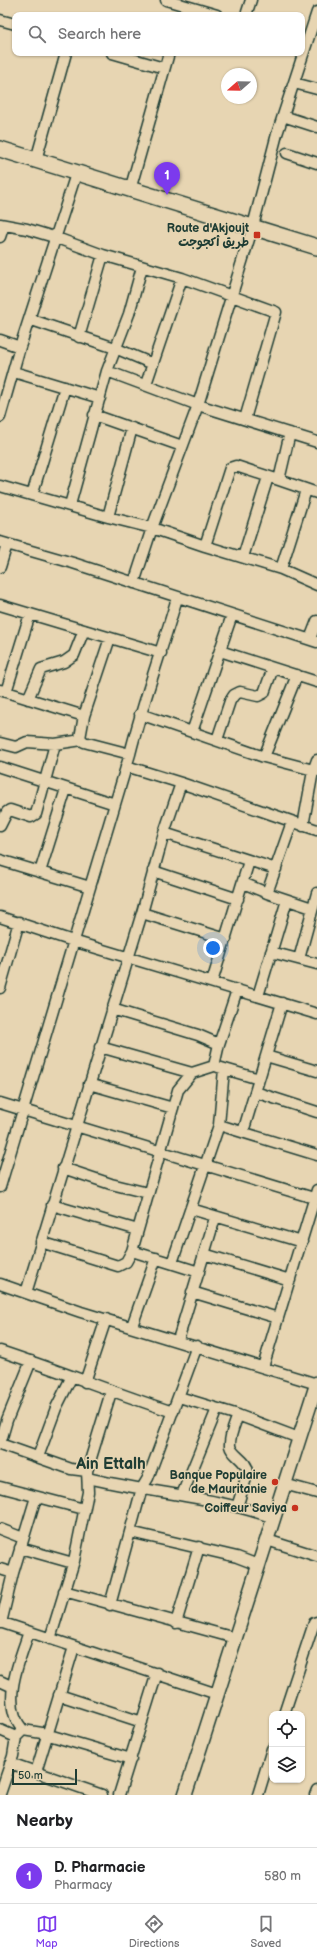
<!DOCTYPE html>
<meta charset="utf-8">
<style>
:root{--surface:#fff;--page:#f2f2f2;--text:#202124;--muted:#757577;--line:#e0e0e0;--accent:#7c3aed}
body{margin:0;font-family:"Balsamiq Sans","Playpen Sans Arabic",sans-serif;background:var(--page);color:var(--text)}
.controls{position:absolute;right:12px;bottom:12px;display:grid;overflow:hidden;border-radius:8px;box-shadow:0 1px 3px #0004}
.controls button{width:36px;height:36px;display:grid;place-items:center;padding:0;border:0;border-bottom:1px solid var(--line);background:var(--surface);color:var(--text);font:20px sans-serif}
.compass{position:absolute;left:221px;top:68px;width:36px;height:36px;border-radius:50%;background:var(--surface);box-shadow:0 1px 3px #0004;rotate:250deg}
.scale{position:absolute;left:12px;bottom:10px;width:65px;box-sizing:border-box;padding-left:4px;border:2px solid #1f3d34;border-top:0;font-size:11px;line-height:14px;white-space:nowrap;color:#1f3d34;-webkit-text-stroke:3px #e7d5b2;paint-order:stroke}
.you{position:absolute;left:213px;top:948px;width:14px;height:14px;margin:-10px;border:3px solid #fff;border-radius:50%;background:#1a73e8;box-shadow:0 0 0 6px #1a73e833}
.badge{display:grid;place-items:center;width:26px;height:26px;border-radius:50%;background:var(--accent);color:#fff;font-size:13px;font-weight:700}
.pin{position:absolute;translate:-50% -33px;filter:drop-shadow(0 1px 2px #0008)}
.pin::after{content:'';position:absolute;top:21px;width:14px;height:12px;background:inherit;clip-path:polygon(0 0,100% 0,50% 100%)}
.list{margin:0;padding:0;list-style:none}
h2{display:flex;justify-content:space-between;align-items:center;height:52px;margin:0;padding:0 16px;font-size:17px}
h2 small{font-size:13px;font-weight:400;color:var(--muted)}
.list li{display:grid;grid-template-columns:26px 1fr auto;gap:12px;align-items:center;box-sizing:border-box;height:56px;padding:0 16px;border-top:1px solid var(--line)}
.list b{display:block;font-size:15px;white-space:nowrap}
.list p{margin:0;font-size:13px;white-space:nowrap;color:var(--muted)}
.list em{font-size:13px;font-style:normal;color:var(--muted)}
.icon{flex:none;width:22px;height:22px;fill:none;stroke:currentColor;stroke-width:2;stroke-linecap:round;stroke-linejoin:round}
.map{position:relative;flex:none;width:317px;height:1795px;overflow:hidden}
.search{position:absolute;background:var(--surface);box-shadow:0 1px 3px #0004;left:12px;right:12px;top:12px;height:44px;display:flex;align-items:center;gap:10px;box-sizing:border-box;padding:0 14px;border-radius:8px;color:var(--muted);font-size:15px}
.sheet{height:108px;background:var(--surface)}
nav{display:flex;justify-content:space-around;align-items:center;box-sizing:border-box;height:56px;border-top:1px solid var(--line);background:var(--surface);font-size:11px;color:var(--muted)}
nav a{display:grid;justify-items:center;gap:2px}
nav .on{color:var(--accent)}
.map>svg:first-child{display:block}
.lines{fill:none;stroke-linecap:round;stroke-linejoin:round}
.minor-casing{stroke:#1f3d34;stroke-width:13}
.major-casing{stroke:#1f3d34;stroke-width:16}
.highway-casing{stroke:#1f3d34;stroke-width:18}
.minor{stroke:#e7d5b2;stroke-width:10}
.major{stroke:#e7d5b2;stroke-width:13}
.highway{stroke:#e7d5b2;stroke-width:15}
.poi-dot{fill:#c8321e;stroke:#e7d5b2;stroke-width:1.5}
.labels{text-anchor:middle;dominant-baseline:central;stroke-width:3;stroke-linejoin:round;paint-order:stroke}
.poi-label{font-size:12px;font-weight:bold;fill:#1f3d34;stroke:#e7d5b2;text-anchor:end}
.district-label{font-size:16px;font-weight:bold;fill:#1f3d34;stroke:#e7d5b2}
</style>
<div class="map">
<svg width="317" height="1795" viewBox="0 0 317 1795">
<rect width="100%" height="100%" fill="#e7d5b2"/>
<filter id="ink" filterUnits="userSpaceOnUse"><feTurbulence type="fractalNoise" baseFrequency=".025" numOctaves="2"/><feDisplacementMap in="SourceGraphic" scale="8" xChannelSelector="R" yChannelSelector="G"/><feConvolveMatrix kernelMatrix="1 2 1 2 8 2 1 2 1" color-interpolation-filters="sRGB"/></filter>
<g filter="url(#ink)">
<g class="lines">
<defs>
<path id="minor" d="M166,0l51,15
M246,15l5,-15
M0,20l15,4
M112,53l52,15
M294,83l23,6
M283,116l34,11
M287,153l30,10
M36,160l30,-107
M130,190l39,-137
M0,224l27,5 27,8 49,18 79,23 94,34 -31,107
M0,237l4,-12
M29,319l86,29 38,16
M79,337l24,-82
M0,340l20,7
M107,371l91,34 119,37
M14,372l86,26
M146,384l36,-106
M94,415l88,31
M0,417l20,-70 56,-173
M290,433l-11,47 38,13
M0,486l108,31 44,11 53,18 76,23 36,16
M32,495l33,-108
M70,505l37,-134 22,-57 13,-47
M108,517l24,-89
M0,542l73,21 244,79
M205,546l25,-78 6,-2 43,14
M243,557l25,-80
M0,567l7,-23
M281,569l25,-79
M134,583l18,-55 46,-123 55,-179 24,-92 40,-122
M0,605l161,48
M110,638l-26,78 -4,22 4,4 46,12
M310,639l7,-18
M220,651l97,31
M0,690l84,26
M6,692l24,-78
M28,699l13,-30 23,-7 10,-7 10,-25
M140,714l124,43 53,14
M192,732l40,-117
M217,740l13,-39 4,-6 6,-3 18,4 6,-3 9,-25
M0,743l16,4 11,-5 28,2 27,-4
M264,757l33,-82
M126,766l55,17 136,47
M0,767l115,37
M0,826l7,-14 3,-2 21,7 5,-3 19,-70
M303,826l10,-55 4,-11
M164,833l112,36
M0,860l90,27
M153,871l85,28
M40,872l26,-83
M243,883l24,10 45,15
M267,893l25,-71
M142,913l84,26
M0,917l73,24 244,73
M271,952l46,12
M299,959l18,-66
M212,982l37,-121
M0,988l19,-66
M258,996l29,-96
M112,1009l86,26 21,9
M100,1047l92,26
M266,1056l51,15
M218,1067l41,12
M89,1084l84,24
M255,1092l62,20
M0,1103l317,96
M219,1125l5,-56
M243,1132l39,-129
M63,1168l48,16 37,9
M0,1187l130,-433c13,-53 32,-104 47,-156
M52,1205l86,25
M191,1209l111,33
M41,1242l77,24 8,-4 6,-11 46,-161 14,-17 22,-7 5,-22 18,-54
M132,1251l67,21
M204,1254l86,26
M172,1263l47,-138 98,30
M0,1284l81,28 236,72
M192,1292l86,26
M26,1293l116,-380 22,-80 17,-50
M132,1326l24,-68
M178,1340l37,-122
M0,1351c58,19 115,42 173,61
M263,1367l54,-177
M85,1382l21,-63
M179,1397l56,17 64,24
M0,1444l71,25 16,2
M0,1444l7,-24 24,-59
M38,1457l18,-49 16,-32
M88,1478c61,15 126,18 186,40
M284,1484l33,9
M0,1487l84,22
M182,1495l35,-86
M237,1507l11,-35c-1,-12 -16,-16 -18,-26 -1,-10 5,-22 8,-31
M0,1529l23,9
M130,1532l107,25 21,8
M267,1540l50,16
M20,1548l53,15
M0,1569l13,4
M64,1591l171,47
M110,1605l32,-117 6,-10 49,-132
M0,1622l217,72
M1,1623l12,-50 23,-76
M176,1623l23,-76
M50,1639l24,-78 14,-69 -1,-21 24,-79
M0,1681l11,5
M59,1695l83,27
M284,1714l30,-91 3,-1
M0,1730l16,7
M23,1730l19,3 89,26
M10,1763l92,32
M36,1772l38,-125
M0,1794l13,-38 3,-19 7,-7c-23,-26 -4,-69 6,-98
M119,1795l38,-122
M258,1795l14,-46
M315,1795l2,-5"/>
<path id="major" d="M185,1795l132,-412"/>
<path id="highway" d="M0,149l317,98"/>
</defs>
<use href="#minor" class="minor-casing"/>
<use href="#major" class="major-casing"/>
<use href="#highway" class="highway-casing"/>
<use href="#minor" class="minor"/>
<use href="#major" class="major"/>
<use href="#highway" class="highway"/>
</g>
</g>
<g class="poi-dot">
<rect x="253" y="231" width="8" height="8" rx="2"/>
<circle cx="275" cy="1482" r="4"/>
<circle cx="295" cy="1508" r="4"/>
</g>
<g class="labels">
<g class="poi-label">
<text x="249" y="228">Route d'Akjoujt<tspan x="249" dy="14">طريق أكجوجت</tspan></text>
<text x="267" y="1475">Banque Populaire<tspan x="267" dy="14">de Mauritanie</tspan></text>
<text x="287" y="1508">Coiffeur Saviya</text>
</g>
<g class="district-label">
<text x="111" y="1464">Ain Ettalh</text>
</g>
</g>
</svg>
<div class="controls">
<button><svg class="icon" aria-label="locate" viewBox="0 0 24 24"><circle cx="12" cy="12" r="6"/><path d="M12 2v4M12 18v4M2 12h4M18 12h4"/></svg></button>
<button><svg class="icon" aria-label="layers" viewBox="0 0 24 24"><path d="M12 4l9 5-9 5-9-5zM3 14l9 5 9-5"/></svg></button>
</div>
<svg class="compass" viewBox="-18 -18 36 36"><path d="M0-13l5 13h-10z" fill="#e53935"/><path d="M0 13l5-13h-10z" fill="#757577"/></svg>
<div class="scale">50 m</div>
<div class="you"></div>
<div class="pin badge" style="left:167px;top:195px">1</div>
<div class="search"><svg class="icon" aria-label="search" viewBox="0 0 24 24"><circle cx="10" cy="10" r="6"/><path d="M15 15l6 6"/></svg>Search here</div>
</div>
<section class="sheet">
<h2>Nearby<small></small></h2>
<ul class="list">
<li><span class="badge">1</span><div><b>D. Pharmacie</b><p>Pharmacy</p></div><em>580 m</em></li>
</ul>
</section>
<nav>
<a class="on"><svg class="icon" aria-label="map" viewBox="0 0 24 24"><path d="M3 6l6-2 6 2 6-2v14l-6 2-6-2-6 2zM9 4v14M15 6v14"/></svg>Map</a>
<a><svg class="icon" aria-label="directions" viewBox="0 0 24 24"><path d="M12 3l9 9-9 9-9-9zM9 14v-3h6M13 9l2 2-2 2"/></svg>Directions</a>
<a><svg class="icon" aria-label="saved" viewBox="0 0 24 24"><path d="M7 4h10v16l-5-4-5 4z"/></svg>Saved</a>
</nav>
